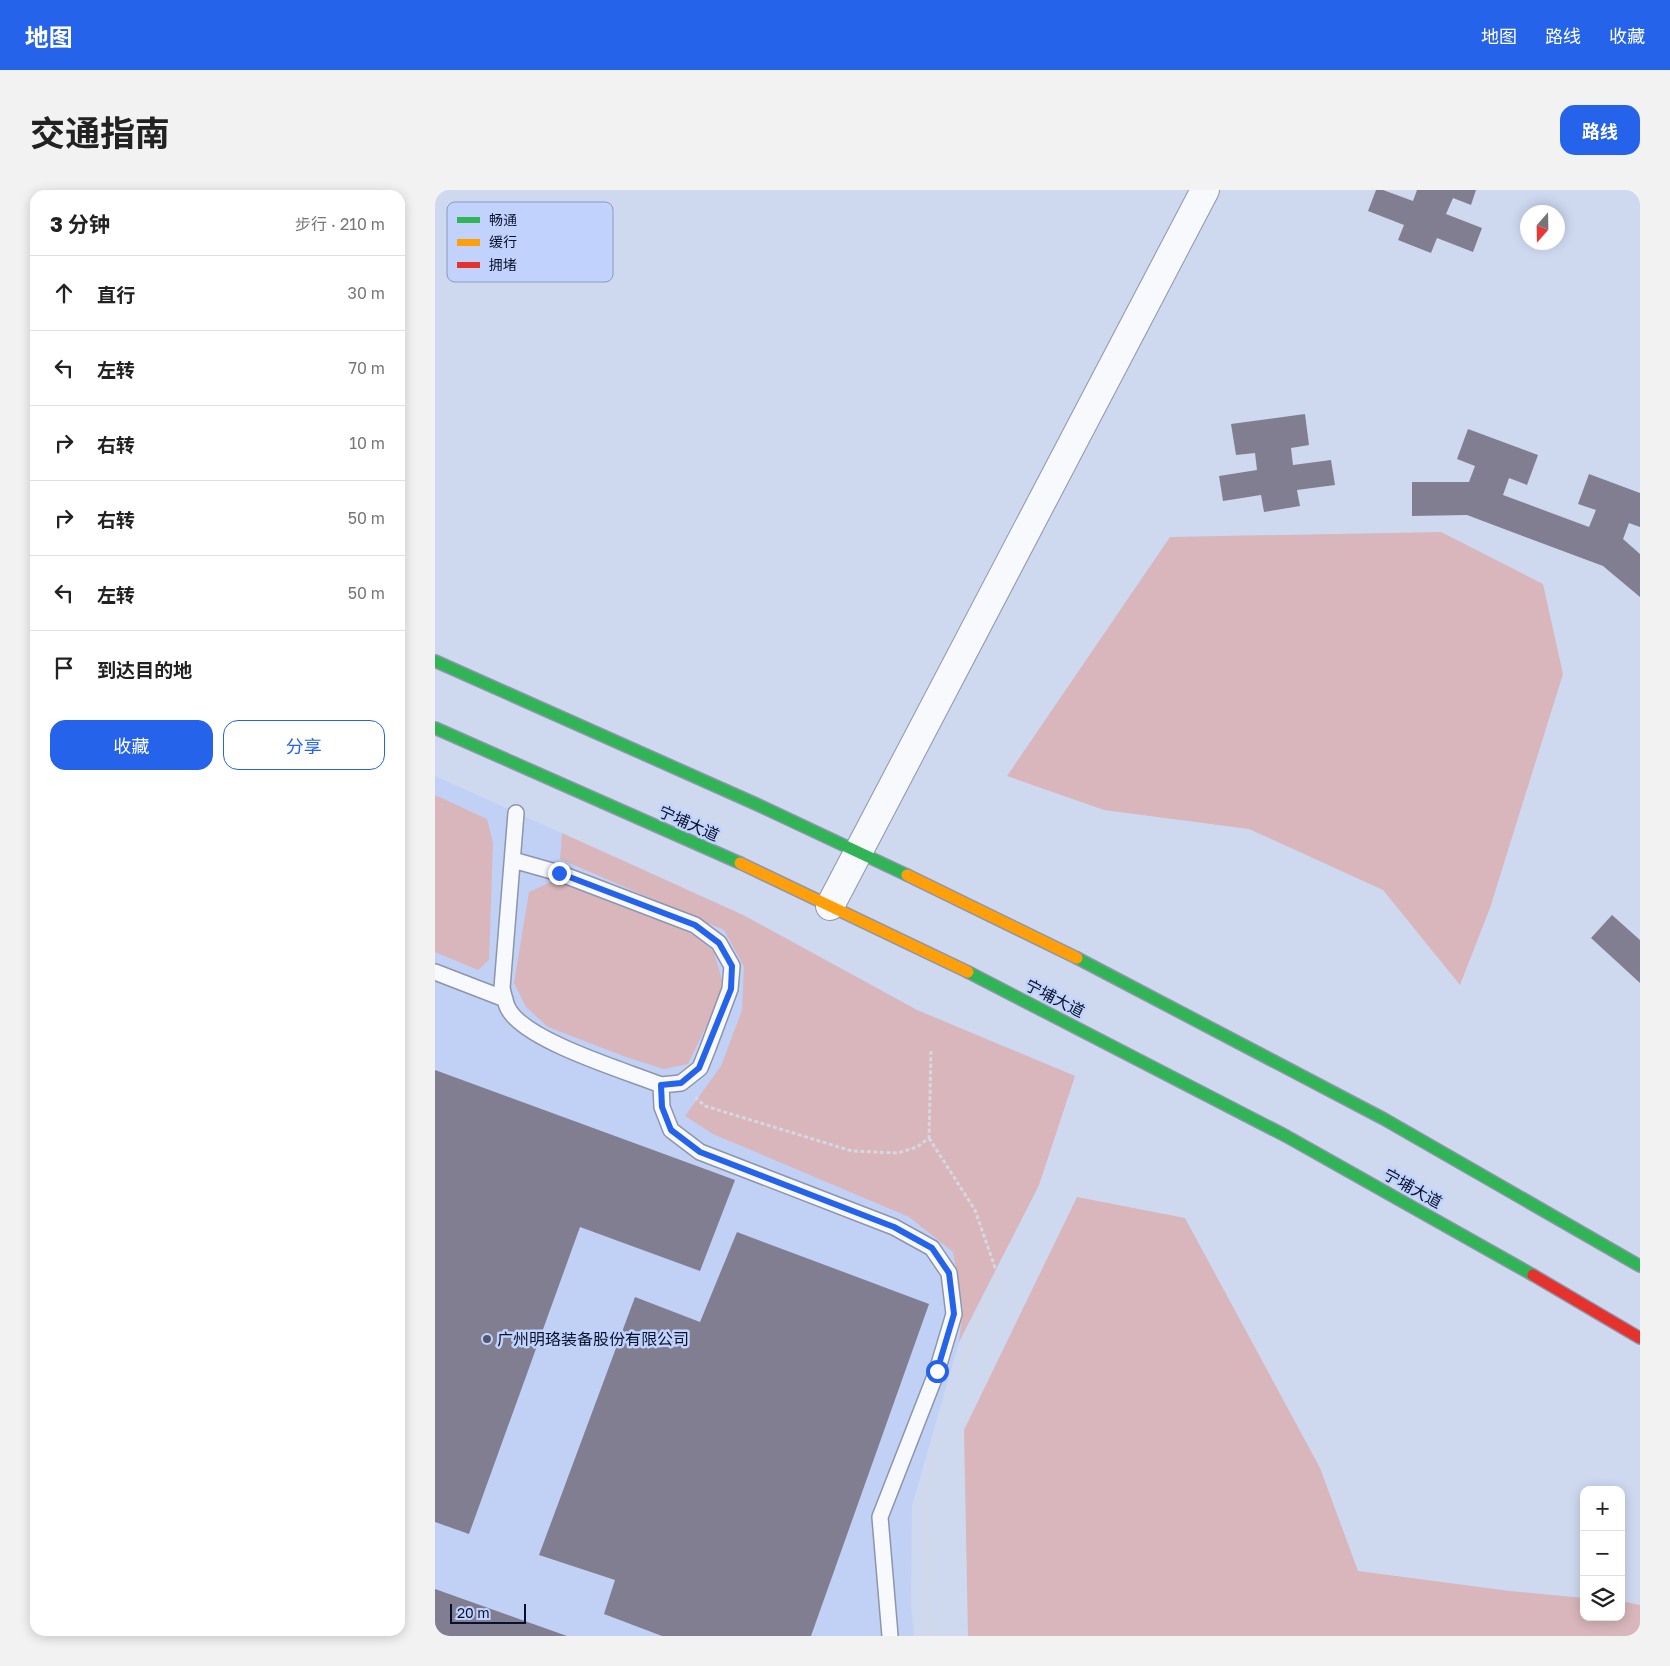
<!DOCTYPE html>
<html lang="zh">
<meta charset="utf-8">
<style>
:root{--surface:#fff;--page:#f2f2f2;--text:#222;--muted:#767676;--line:#e0e0e0;--accent:#2563eb}
body{margin:0;font-family:"Golos Text","Noto Sans SC",sans-serif;background:var(--page);color:var(--text)}
.controls{position:absolute;right:15px;bottom:15px;display:grid;overflow:hidden;border-radius:10px;box-shadow:0 2px 12px #0003}
.controls button{width:45px;height:45px;display:grid;place-items:center;padding:0;border:0;border-bottom:1px solid var(--line);background:var(--surface);color:var(--text);font:25px sans-serif}
.compass{position:absolute;left:1085px;top:15px;width:45px;height:45px;border-radius:50%;background:var(--surface);box-shadow:0 2px 12px #0003;rotate:200deg}
.scale{position:absolute;left:15px;bottom:12px;width:76px;box-sizing:border-box;padding-left:5px;border:2px solid #081129;border-top:0;font-size:14px;line-height:18px;white-space:nowrap;color:#081129;-webkit-text-stroke:4px #c1d3fd;paint-order:stroke}
.stop{position:absolute;width:15px;height:15px;margin:-11px;border:4px solid #2563eb;border-radius:50%;background:#fff}
.stop.end{background:#2563eb;border-color:#fff;box-shadow:0 1px 5px #0008}
.list{margin:0;padding:0;list-style:none}
h2{display:flex;justify-content:space-between;align-items:center;height:65px;margin:0;padding:0 20px;font-size:21px}
h2 small{font-size:16px;font-weight:400;color:var(--muted)}
.list li{display:grid;grid-template-columns:32px 1fr auto;gap:15px;align-items:center;box-sizing:border-box;height:75px;padding:0 20px;border-top:1px solid var(--line)}
.list b{display:block;font-size:19px;white-space:nowrap}
.list em{font-size:16px;font-style:normal;color:var(--muted)}
.actions{display:flex;gap:10px;padding:15px 20px}
.actions a{flex:1;padding:11px 0;border:1px solid var(--accent);border-radius:15px;text-align:center;font-size:18px;color:var(--accent)}
.actions .main{background:var(--accent);color:#fff}
.icon{flex:none;width:28px;height:28px;fill:none;stroke:currentColor;stroke-width:2;stroke-linecap:round;stroke-linejoin:round}
.map{position:relative;flex:none;width:1205px;height:1446px;overflow:hidden;border-radius:15px}
header{display:flex;align-items:center;gap:30px;box-sizing:border-box;height:70px;padding:0 25px;background:var(--accent);color:#fff}
header strong{font-size:24px}
nav{display:flex;gap:28px;margin-inline-start:auto;font-size:18px}
.intro{display:flex;align-items:center;justify-content:space-between;box-sizing:border-box;height:120px;padding:0 30px}
h1{margin:0;font-size:35px}
.button{padding:12px 22px;border-radius:15px;background:var(--accent);color:#fff;font-size:18px;font-weight:700}
main{display:flex;gap:30px;padding:0 30px}
aside{flex:1;background:var(--surface);border-radius:15px;box-shadow:0 2px 12px #0003}
.map>svg:first-child{display:block}
.built{fill:#c1d1f5}
.green{fill:#d8b6bb}
.building{fill:#827e91}
.lines{fill:none;stroke-linecap:round;stroke-linejoin:round}
.lane-casing{stroke:#8c95ab;stroke-width:18}
.street-casing{stroke:#8c95ab;stroke-width:30}
.fast-casing{stroke:#8c95ab;stroke-width:14}
.slow-casing{stroke:#8c95ab;stroke-width:14}
.jam-casing{stroke:#8c95ab;stroke-width:14}
.path{stroke:#d5d8e0;stroke-width:3;stroke-dasharray:4 2.5;stroke-linecap:butt}
.lane{stroke:#f8f9fd;stroke-width:15}
.street{stroke:#f8f9fd;stroke-width:28}
.fast{stroke:#30b455;stroke-width:11}
.slow{stroke:#ff9f0a;stroke-width:11}
.jam{stroke:#e5322d;stroke-width:11}
.route{stroke:#2563eb;stroke-width:6}
.poi-dot{fill:#4d576f;stroke:#c1d3fd;stroke-width:2}
.labels{text-anchor:middle;dominant-baseline:central;stroke-width:5;stroke-linejoin:round;paint-order:stroke}
.street-label{font-size:16px;fill:#081129;stroke:#c1d3fd}
.poi-label{font-size:16px;fill:#081129;stroke:#c1d3fd;text-anchor:start}
.key{fill:#c1d3fd;stroke:#8a99bd;stroke-width:1}
.key-label{font-size:14px;fill:#081129}
</style>
<header>
<strong>地图</strong>
<nav><a>地图</a><a>路线</a><a>收藏</a></nav>
</header>
<div class="intro"><h1>交通指南</h1><a class="button">路线</a></div>
<main>
<aside>
<h2>3 分钟<small>步行 · 210 m</small></h2>
<ul class="list">
<li><svg class="icon" aria-label="ahead" viewBox="0 0 24 24"><path d="M12 20V5M6 11l6-6 6 6"/></svg><div><b>直行</b></div><em>30 m</em></li>
<li><svg class="icon" aria-label="left" viewBox="0 0 24 24"><path d="M17 20v-9H6M10 6l-5 5 5 5"/></svg><div><b>左转</b></div><em>70 m</em></li>
<li><svg class="icon" aria-label="right" viewBox="0 0 24 24"><path d="M7 20v-9h11M14 6l5 5-5 5"/></svg><div><b>右转</b></div><em>10 m</em></li>
<li><svg class="icon" aria-label="right" viewBox="0 0 24 24"><path d="M7 20v-9h11M14 6l5 5-5 5"/></svg><div><b>右转</b></div><em>50 m</em></li>
<li><svg class="icon" aria-label="left" viewBox="0 0 24 24"><path d="M17 20v-9H6M10 6l-5 5 5 5"/></svg><div><b>左转</b></div><em>50 m</em></li>
<li><svg class="icon" aria-label="arrive" viewBox="0 0 24 24"><path d="M6 21V4h12l-3 4 3 4H6"/></svg><div><b>到达目的地</b></div></li>
</ul>
<div class="actions"><a class="main">收藏</a><a>分享</a></div>
</aside>
<div class="map">
<svg width="1205" height="1446" viewBox="0 0 1205 1446">
<rect width="100%" height="100%" fill="#ced9f0"/>
<path class="built" d="M0,586l308,139 174,95 158,66 -36,109 -80,157 -47,164 -1,99 3,31h-479z"/>
<path class="green" d="M1006,342l102,52 20,90 -73,234 -30,77 -77,-95 -134,-61 -145,-19 -97,-34 163,-239z
M0,605l52,24 6,24 -4,117 -11,10 -43,-18z
M127,643l181,82 174,95 158,66 -36,109 -80,157 4,-33 -10,-57 -44,-35 -196,-83 -28,-18 36,-50 21,-56 2,-43 -20,-37 -164,-71z
M118,691l80,27 63,28 18,16 8,28 -4,22 -30,62 -24,5 -38,-12 -78,-30 -22,-20 -12,-24 15,-91z
M642,1007l108,21 135,250 38,103 152,20 74,7v19h37v-16l19,4v31h-672l-4,-206z"/>
<path class="building" d="M941,0h7l30,11 4,-11h59l-5,15 -18,-7 -7,16 36,14 -9,24 -36,-14 -6,15 -33,-13 6,-15 -36,-14z
M870,224l4,31 -18,3 2,17 38,-5 4,25 -38,5 3,16 -36,6 -3,-17 -38,6 -4,-25 38,-6 -2,-17 -19,2 -5,-31z
M1033,239l70,26 -11,30 -18,-7 -6,17 86,32 7,-17 -18,-6 11,-30 51,19v34l-11,-4 -6,16 17,15v43l-37,-31 -136,-51 -55,1v-34h57l6,-16 -18,-7z
M1177,725l28,25v43l-49,-45z
M0,880l300,110 -35,91 -120,-44 -111,307 -34,-12z
M302,1042l192,72 -118,332h-149l-58,-22 11,-34 -76,-25 96,-258 65,25z
M0,1399l132,47h-132z"/>
<g class="lines">
<defs>
<path id="lane" d="M78,670l46,13 136,52 24,18 13,23 -2,23 -22,59 -8,20 -19,15 -20,2c-35,-14 -133,-43 -152,-75 -4,-6 -5,-15 -7,-22l14,-175
M0,782l70,27
M226,895l1,22 9,23 29,22 194,75 38,21 17,25 5,41 -17,57 -57,146 10,119"/>
<path id="street" d="M395,716l375,-716"/>
<path id="fast" d="M0,471l321,143 151,71
M0,538l305,135
M642,768l307,161 256,147
M533,782l318,164 247,139"/>
<path id="slow" d="M305,673l228,109
M472,685l170,83"/>
<path id="jam" d="M1098,1085l107,63"/>
</defs>
<use href="#lane" class="lane-casing"/>
<use href="#street" class="street-casing"/>
<use href="#fast" class="fast-casing"/>
<use href="#slow" class="slow-casing"/>
<use href="#jam" class="jam-casing"/>
<path class="path" d="M260,907l10,9 147,45 46,2 19,-6 12,-9 2,-87
M494,948l46,72 24,69 -38,90
M494,1446l-3,-141 10,-60"/>
<use href="#lane" class="lane"/>
<use href="#street" class="street"/>
<use href="#fast" class="fast"/>
<use href="#slow" class="slow"/>
<use href="#jam" class="jam"/>
</g>
<g class="lines">
<path class="route" d="M124,683l136,52 24,18 13,23 -1,23 -32,79 -18,15 -20,2 1,22 9,23 29,22 194,75 38,21 17,25 5,41 -17,57"/>
</g>
<circle class="poi-dot" cx="52" cy="1149" r="5"/>
<g class="labels">
<g class="street-label">
<text transform="translate(254 633) rotate(24)">宁埔大道</text>
<text transform="translate(620 808) rotate(27)">宁埔大道</text>
<text transform="translate(978 998) rotate(29)">宁埔大道</text>
</g>
<g class="poi-label">
<text x="62" y="1149">广州明珞装备股份有限公司</text>
</g>
</g>
<rect x="12" y="12" width="166" height="80" rx="8" class="key"/>
<rect x="22" y="27" width="23" height="6" fill="#30b455"/>
<rect x="22" y="49" width="23" height="7" fill="#ff9f0a"/>
<rect x="22" y="72" width="23" height="6" fill="#e5322d"/>
<g class="key-label">
<text x="54" y="35">畅通</text>
<text x="54" y="57">缓行</text>
<text x="54" y="80">拥堵</text>
</g>
</svg>
<div class="controls">
<button>+</button>
<button>−</button>
<button><svg class="icon" aria-label="layers" viewBox="0 0 24 24"><path d="M12 4l9 5-9 5-9-5zM3 14l9 5 9-5"/></svg></button>
</div>
<svg class="compass" viewBox="-18 -18 36 36"><path d="M0-13l5 13h-10z" fill="#e53935"/><path d="M0 13l5-13h-10z" fill="#767676"/></svg>
<div class="scale">20 m</div>
<div class="stop" style="left:502px;top:1181px"></div>
<div class="stop end" style="left:124px;top:683px"></div>
</div>
</main>
